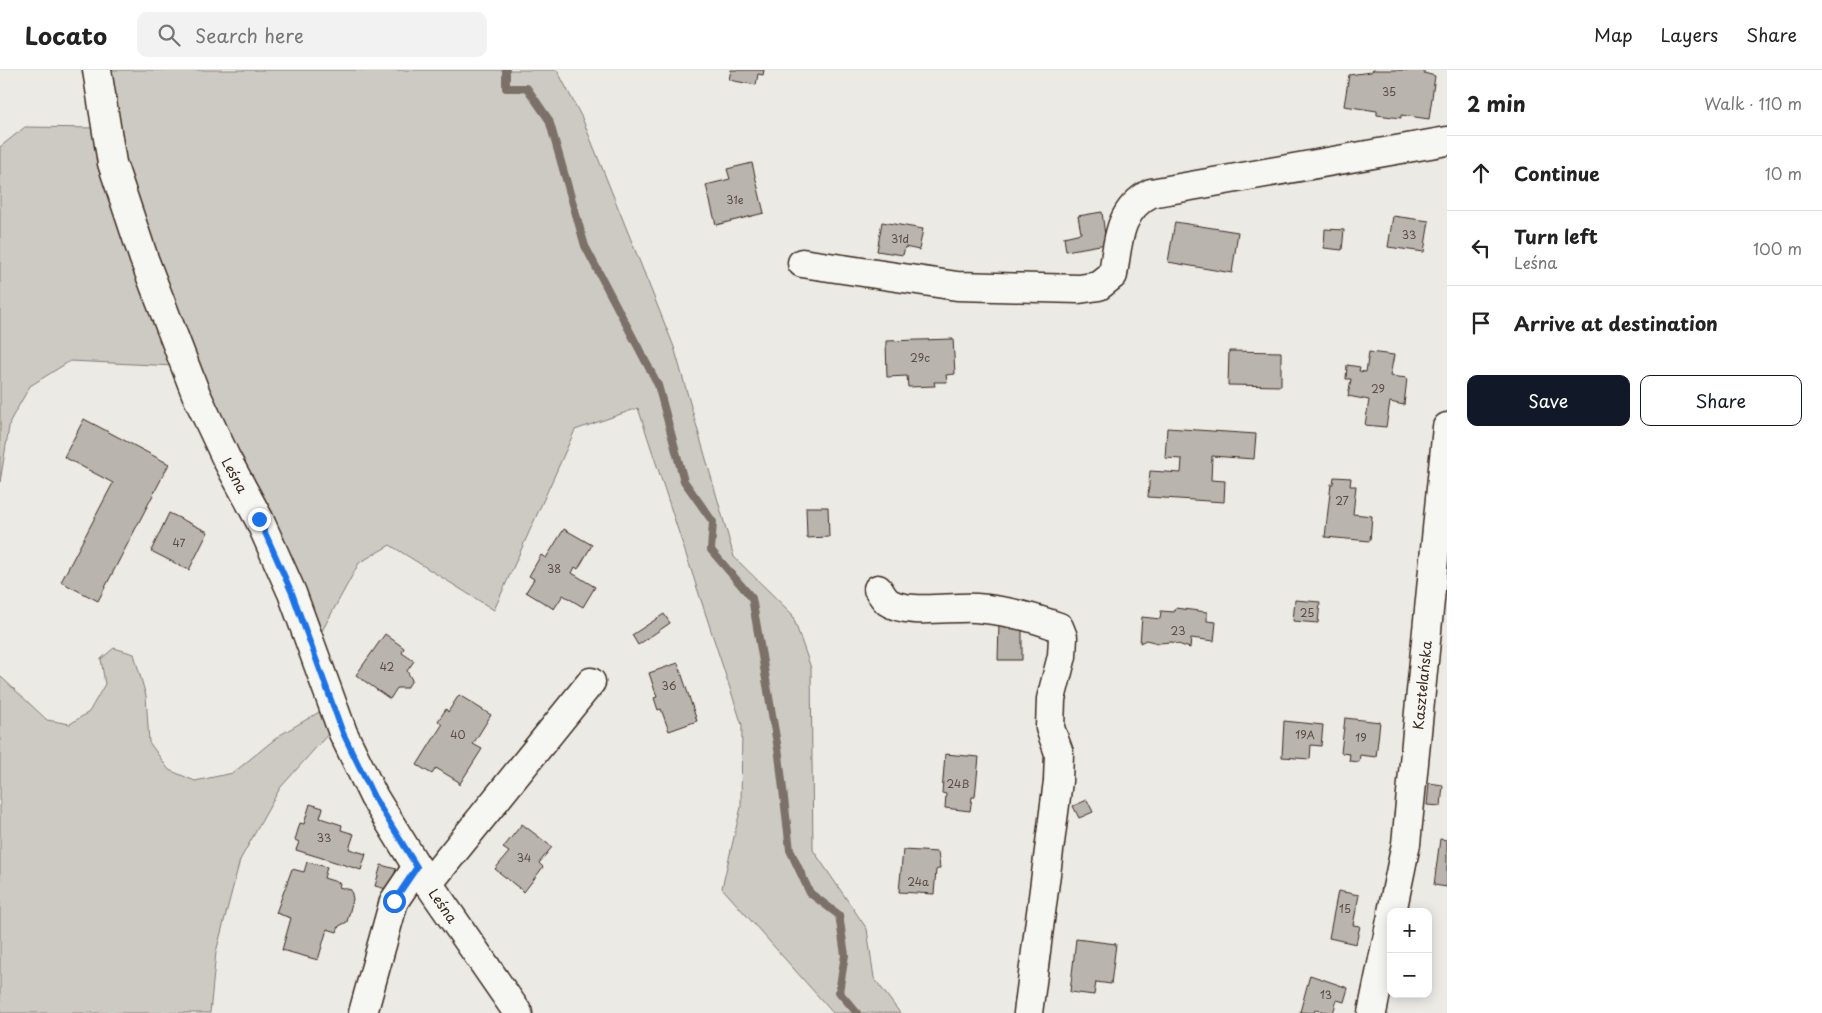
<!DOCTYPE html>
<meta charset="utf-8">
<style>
:root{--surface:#fff;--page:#f2f2f2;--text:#222;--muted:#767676;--line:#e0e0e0;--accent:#111827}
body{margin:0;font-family:"Playpen Sans",sans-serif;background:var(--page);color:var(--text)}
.controls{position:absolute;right:15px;bottom:15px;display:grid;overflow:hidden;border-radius:10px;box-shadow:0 2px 12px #0003}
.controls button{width:45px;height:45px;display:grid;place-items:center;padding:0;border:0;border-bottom:1px solid var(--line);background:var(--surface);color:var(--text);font:25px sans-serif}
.stop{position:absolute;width:15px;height:15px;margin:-11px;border:4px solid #1a73e8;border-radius:50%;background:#fff}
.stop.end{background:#1a73e8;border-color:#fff;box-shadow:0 1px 5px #0008}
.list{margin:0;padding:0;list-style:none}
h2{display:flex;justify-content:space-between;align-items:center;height:65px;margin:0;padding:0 20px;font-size:21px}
h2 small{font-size:16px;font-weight:400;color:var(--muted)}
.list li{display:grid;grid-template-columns:32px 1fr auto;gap:15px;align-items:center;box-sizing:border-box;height:75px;padding:0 20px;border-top:1px solid var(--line)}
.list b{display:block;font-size:19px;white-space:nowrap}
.list p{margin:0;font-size:16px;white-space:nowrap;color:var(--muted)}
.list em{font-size:16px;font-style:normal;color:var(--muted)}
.actions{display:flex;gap:10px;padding:15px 20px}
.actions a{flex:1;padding:11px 0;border:1px solid var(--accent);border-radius:10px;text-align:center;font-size:18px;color:var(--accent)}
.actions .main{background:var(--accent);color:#fff}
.icon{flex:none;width:28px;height:28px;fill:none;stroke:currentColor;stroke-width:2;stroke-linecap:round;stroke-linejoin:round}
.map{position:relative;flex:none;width:1447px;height:943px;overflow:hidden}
header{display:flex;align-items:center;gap:30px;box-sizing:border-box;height:70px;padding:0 25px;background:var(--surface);border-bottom:1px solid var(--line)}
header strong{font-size:24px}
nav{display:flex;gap:28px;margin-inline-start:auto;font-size:18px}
.search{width:350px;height:45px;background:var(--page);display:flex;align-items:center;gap:12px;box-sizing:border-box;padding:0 18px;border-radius:10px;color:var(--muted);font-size:19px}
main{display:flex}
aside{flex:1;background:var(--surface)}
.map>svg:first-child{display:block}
.green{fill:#cdcac4;stroke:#847a71}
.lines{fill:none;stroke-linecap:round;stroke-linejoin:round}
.stream{stroke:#7c7167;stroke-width:8}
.building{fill:#bab4ae;stroke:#3b2a1e}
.minor-casing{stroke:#3b2a1e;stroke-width:31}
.minor{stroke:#f6f6f2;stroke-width:28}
.route{stroke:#1a73e8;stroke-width:6}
.labels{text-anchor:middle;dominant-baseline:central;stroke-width:5;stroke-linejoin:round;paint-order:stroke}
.number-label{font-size:11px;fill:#5b4c42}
.street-label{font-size:14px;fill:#3b2a1e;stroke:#f6f6f2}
</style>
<header>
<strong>Locato</strong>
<div class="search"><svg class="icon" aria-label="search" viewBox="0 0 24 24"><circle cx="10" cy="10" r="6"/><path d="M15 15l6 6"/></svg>Search here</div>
<nav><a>Map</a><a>Layers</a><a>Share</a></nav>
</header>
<main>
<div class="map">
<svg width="1447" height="943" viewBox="0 0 1447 943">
<rect width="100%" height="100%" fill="#ebeae5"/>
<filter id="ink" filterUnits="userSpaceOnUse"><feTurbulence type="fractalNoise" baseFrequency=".02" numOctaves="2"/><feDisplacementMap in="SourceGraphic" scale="10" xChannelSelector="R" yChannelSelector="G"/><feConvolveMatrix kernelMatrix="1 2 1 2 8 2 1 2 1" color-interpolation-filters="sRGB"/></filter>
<g filter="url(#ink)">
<path class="green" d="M103,0h454l25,48 92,229 60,210 58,57 19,54 2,182 54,79 7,49 26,35h-67l-111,-125 19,-81 1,-82 -104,-317 -63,22 -81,180 -104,-65 -31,18 -42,77 -115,-251 -81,-228z
M25,57l72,1 78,238 -105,-5 -40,25 -20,35 -10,61v-335z
M114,578l20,6 12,42 3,46 20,28 26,11 38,-8 47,-38 41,-24 8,22 -49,55 -40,72 -24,92 -6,61h-210v-337l47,44 23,4 19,-12 16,-28 -4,-25z"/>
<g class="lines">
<path class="stream" d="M506,0v18h21l22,32 36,126 73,139 26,96 29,41 -2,28 41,48 27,157 11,95 20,43 29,22 6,40 -6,37 18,21"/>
</g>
<path class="building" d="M731,0h33l-1,5 -5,-1 -2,11 -27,-5z
M1373,0h51v3l11,3 -6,43 -28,-4v3l-24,-3v-4l-33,-5 5,-31 22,-3z
M752,93l12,50 -48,12 -10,-40 24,-6 -3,-10z
M1102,142l4,32 -40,7 -2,-14 17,-4 -3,-17z
M1393,146l36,5 -5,31 -36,-5z
M882,152l41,7 -4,21 -14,-3 -2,8 -26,-4z
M1175,152l63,10 -6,41 -64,-11z
M1325,159l19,1 -2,20 -18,-2z
M953,269l2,35 -9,1 1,7h-13l1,4 -27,1 -1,-11 -20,1 -1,-36z
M1229,281l52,1v34l-53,-1z
M1369,282l25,3 -4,21 17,2 -3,27 -14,-3 -4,25 -21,-2 4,-25 -21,-4 3,-17h-5l1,-14 13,2 -1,4 7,1z
M84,349l85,45 -71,137 -37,-19 52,-99 -49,-26z
M1167,358l89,6 -2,25 -42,-3 -1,24 14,1 -1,21 -76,-5 2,-26 31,2 1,-14 -17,-1z
M1334,407l17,1 -1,8h6l-3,28 19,2 -2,25 -45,-4 6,-53h2z
M806,437h22l1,30 -22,1z
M169,443l39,19 -19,38 -38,-19z
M564,459l28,16 -14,24 -3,-2 -3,6 23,14 -12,20 -20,-12 -9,14 -28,-17 8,-13 -5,-3 12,-21 5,3z
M1295,530l25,2 -2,21 -25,-2z
M1175,538l32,4v9l9,1 -2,19 -23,-3 -1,10 -18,-6 -14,1 -12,-3 -6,3 2,-26 18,2 1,-8 13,1z
M664,544l6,9 -32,22 -6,-10z
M999,553h11l1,6h11v31h-24z
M385,564l19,14 -2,5 12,8 -7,10 5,9 -5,8h-10l-7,11 -34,-24z
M678,593l19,58 -28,10 -8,-22 -3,1 -4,-12 3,-1 -8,-24z
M459,625l32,20 -18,29 9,5 -23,36v-3l-23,-14 -4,6 -15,-9 25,-40 -4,-4 8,-12 2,3z
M1345,648l35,4 -4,35 -16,-2 -1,7 -10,-1 1,-7 -9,-1z
M1284,651l39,4 -2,21 -10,-1 -1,14 -28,-2z
M945,684l34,3 -4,40h-3l-2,14 -25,-3 1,-14 -4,-1z
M1429,713l14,2 -2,21 -14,-1z
M1087,730l6,12 -14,6 -6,-12z
M310,734l13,4 -3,10 22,7 -1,5 13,4 -5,15 17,5 -5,16 -65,-20 3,-8 -4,-2 5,-17 4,1z
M522,754l30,23 -13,16 4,4 -19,25 -29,-23 14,-17 -6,-4z
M1440,769l7,1v47l-13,-2z
M903,780l35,2 2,16 -4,2 -2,24 -35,-2z
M307,792l20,5 -3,11 16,5 -1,4 12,3 2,9 -6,23 -8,4 -2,6 -10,-3 -9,31 -36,-10 9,-32 -15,-5 16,-44 12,3z
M381,795l15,4 -6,21 -15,-4z
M1338,821l21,4 -6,30 7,1 -4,18 -27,-6z
M1076,869l40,5 -5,40 -15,-2 -2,13 -24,-3z
M1310,905l38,13 -4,14 -7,-2 -4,13 -18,-3 -1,3 -14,-1z"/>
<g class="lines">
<defs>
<g id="minor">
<path id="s1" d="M97,0l15,93 32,96 52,135 30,64 33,61 33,74 51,140 31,64 43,70 101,146"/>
<path d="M802,193l155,23 122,3 20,-3 14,-11c5,-33 5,-65 38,-82l296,-52"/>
<path d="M878,519c3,4 6,10 10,13 19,13 65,4 88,6 29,2 56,9 83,19l4,10 -1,19 -11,43 -1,29 9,25 -1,28 -30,232"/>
<path d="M428,814l163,-202"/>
<path id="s2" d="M1392,842l14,-68 41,-417"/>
<path d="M363,943l31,-112 23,-34"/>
<path d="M1372,943l19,-93"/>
</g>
</defs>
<use href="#minor" class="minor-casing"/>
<use href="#minor" class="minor"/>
</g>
</g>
<g class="lines" filter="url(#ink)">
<path class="route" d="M259,449l33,74 51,140 31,64 43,70 -23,34"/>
</g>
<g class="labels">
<g class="number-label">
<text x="1389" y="21">35</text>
<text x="735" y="129">31e</text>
<text x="1409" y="164">33</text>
<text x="900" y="168">31d</text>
<text x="920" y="287">29c</text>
<text x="1378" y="318">29</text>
<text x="1342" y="430">27</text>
<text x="179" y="472">47</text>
<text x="554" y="498">38</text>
<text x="1307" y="542">25</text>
<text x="1178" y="560">23</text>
<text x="387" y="596">42</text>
<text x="669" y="615">36</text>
<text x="458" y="664">40</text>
<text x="1305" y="664">19A</text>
<text x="1361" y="667">19</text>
<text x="958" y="713">24B</text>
<text x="324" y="767">33</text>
<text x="524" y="787">34</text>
<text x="918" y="811">24a</text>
<text x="1345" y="838">15</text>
<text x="1326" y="924">13</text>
</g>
<g class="street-label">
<text stroke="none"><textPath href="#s1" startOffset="430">Leśna</textPath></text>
<text stroke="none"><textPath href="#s2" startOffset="229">Kasztelańska</textPath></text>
<text stroke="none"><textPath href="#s1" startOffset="910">Leśna</textPath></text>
</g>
</g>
</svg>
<div class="controls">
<button>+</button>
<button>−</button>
</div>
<div class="stop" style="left:394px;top:831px"></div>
<div class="stop end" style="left:259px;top:449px"></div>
</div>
<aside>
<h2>2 min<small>Walk · 110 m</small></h2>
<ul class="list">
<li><svg class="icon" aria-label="ahead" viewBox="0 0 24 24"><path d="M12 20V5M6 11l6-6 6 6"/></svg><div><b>Continue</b></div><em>10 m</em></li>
<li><svg class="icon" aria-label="left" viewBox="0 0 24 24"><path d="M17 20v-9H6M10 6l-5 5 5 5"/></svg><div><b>Turn left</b><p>Leśna</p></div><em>100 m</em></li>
<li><svg class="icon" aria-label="arrive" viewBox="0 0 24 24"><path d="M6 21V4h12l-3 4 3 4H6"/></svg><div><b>Arrive at destination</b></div></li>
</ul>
<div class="actions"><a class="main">Save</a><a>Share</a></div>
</aside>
</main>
